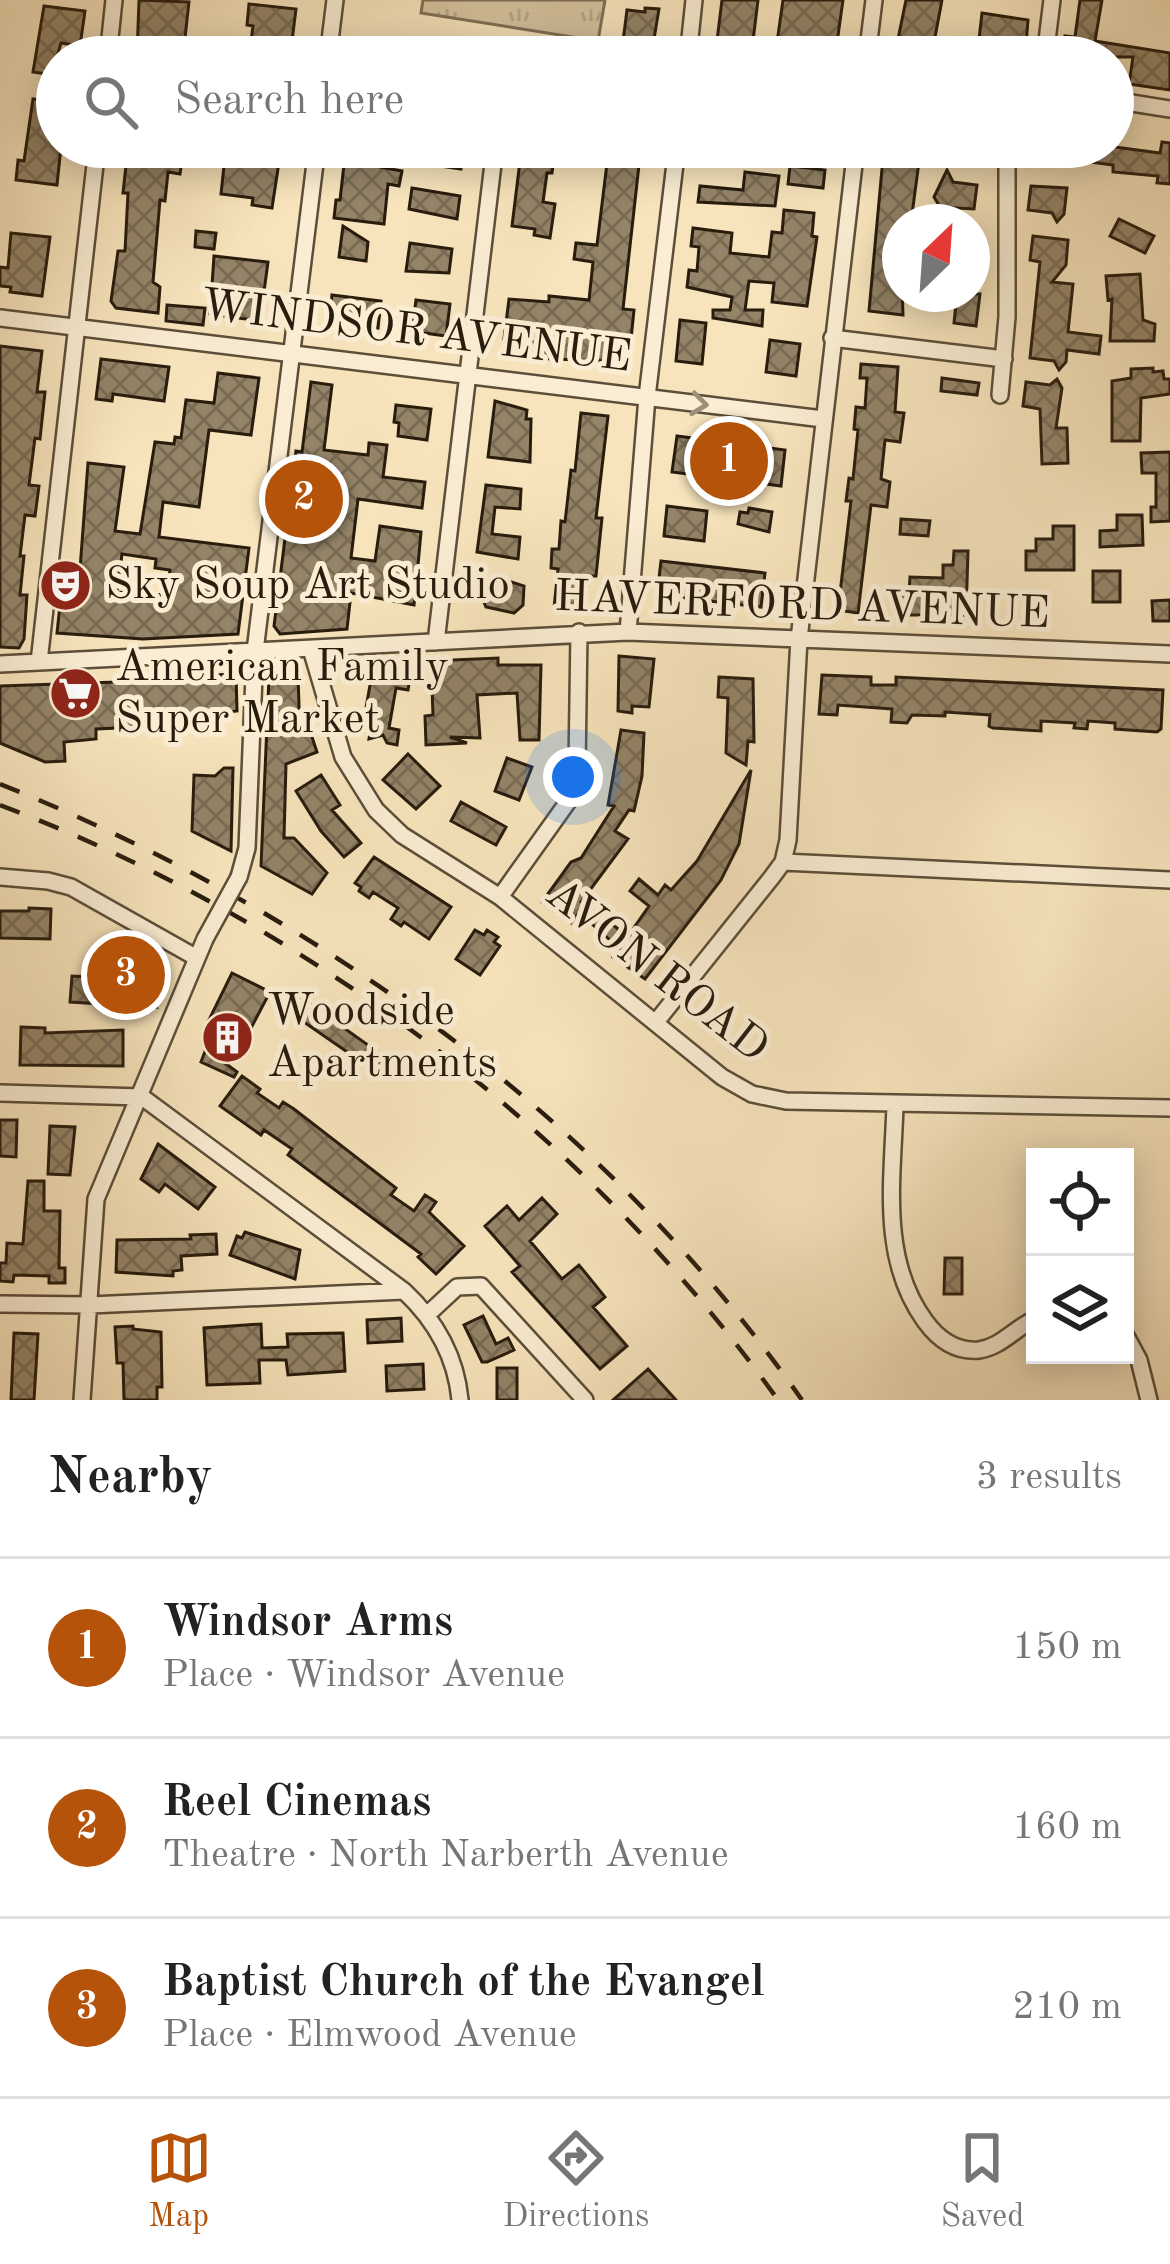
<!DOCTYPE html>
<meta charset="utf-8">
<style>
:root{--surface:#fff;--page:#f6f6f6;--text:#222;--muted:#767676;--line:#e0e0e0;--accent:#b45309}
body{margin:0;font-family:"Old Standard TT",serif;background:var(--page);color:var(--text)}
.controls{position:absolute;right:36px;bottom:36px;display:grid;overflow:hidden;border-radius:0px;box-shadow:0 6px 30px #0003}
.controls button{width:108px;height:108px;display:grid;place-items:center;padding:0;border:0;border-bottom:3px solid var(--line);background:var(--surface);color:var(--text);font:60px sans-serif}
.compass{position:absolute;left:882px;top:204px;width:108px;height:108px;border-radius:50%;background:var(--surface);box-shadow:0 6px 30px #0003;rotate:25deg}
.you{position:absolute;left:573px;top:777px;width:42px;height:42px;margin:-30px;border:9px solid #fff;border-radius:50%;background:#1a73e8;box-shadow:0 0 0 18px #1a73e833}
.badge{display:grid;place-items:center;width:78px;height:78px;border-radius:50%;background:var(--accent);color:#fff;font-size:39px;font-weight:700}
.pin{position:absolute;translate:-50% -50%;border:6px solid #fff;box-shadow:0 3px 12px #0006}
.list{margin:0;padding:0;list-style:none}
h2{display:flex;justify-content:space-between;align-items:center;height:156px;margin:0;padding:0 48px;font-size:51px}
h2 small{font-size:39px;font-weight:400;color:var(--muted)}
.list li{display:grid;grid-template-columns:78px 1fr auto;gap:36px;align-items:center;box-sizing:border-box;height:180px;padding:0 48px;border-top:3px solid var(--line)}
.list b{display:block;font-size:45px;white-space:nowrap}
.list p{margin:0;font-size:39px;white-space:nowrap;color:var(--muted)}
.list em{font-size:39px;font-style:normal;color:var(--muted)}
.icon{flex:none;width:66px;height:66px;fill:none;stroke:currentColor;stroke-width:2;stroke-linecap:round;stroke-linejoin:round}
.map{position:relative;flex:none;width:1170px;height:1400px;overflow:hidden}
.search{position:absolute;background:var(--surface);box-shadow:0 6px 30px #0003;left:36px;right:36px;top:36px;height:132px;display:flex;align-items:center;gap:30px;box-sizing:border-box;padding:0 42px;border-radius:66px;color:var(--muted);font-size:45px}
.sheet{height:696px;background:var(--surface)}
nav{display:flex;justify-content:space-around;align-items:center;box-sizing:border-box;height:168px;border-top:3px solid var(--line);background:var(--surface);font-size:33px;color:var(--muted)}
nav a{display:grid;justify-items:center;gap:6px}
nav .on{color:var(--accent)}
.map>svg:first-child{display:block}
.park{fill:url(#park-tufts);stroke:#7e6f56;stroke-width:3}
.building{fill:url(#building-cross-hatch);stroke:#281c0d;stroke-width:3;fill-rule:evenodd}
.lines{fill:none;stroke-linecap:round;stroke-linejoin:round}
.minor-casing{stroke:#5c4e39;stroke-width:20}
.minor{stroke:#faedd3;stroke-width:15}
.rail{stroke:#281c0d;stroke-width:4.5;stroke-dasharray:21 21;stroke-linecap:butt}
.minor-bridge-casing{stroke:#5c4e39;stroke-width:20;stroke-linecap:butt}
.minor-bridge{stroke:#faedd3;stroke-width:15}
.oneway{stroke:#9c8f7a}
.labels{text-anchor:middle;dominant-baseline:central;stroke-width:10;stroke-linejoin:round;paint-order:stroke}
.street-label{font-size:45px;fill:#281c0d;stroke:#faedd3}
.poi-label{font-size:45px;fill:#281c0d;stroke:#faedd3;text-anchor:start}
</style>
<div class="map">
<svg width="1170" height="1400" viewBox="0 0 1170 1400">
<defs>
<pattern id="park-tufts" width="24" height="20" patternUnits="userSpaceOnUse" patternTransform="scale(3)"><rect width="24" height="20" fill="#d4c29e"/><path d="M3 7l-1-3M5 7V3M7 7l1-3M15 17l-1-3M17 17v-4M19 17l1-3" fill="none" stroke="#b6a687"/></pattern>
<pattern id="building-cross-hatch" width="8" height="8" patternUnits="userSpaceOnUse" patternTransform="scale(3)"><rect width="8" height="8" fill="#948468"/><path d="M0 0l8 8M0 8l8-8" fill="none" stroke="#796b54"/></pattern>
</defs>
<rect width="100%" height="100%" fill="#f7e4bc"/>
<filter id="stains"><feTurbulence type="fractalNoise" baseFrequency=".00167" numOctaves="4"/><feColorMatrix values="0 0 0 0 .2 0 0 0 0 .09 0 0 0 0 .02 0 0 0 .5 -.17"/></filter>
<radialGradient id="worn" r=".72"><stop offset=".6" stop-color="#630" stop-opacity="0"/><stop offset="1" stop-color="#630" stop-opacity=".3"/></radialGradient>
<path class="park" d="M423,0h182l-7,41 -177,-28z"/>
<path class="building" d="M139,0l50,2 -4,36h7l-1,18h-54z
M722,0h36l-7,57h-36z
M783,0h60l-8,57h-60z
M906,0h36l-10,53 -36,-4z
M1080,0h22l-7,41 75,12v37l-41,-6 4,-27h-71l3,-21 10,1z
M249,4l47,5 -6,48h-41l4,-31 -6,-1z
M44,6l41,5 -5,35 -19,-3 -4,14v90h4l-4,38 -41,-5 2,-20 6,1 9,-62 10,1 4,-26 -14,-2z
M645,8l14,1 -8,48h-30l6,-47 18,2z
M982,13l46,7 -3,37h-48z
M529,38l38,5 -2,14 -38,-2z
M1162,142l8,1v41l-13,-1 1,-7 -45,-4v-7l-46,-6 -4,5 -44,-8v-9h96l45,6z
M128,147h56l-4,27 -12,-2 -3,29 -5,-1 -7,82 7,5 -2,26 -42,-5 -5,-7 7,-50h7l3,-58h-5z
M226,147l55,2 -9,59 -20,-3 1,-7 -32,-4z
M346,147h36l-2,20 22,4 -3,15 -11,-2 -4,40 -50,-6 2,-18h4z
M435,147h28l-2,22 -28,-4z
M609,147h32l-18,162 11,1 -4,39 -23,-2 -1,14 -79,-3 2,-16 -25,-3 5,-40 40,3v-6l40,4 4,-38 -19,-3 2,-16 21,2z
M703,147h42l-2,17 -42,-5z
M884,147h37l-10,75h-11l3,93 -34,-4z
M521,153l33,4 -2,16h-5l-4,29 12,2 -5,34 -16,-3 1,-6 -23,-3z
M790,166l35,4 -2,18 -35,-4z
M947,170l6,12 24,3 -3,24 -34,-2 -6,-10z
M745,172l34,4 -4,30 -77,-4 2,-16 43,4z
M1031,186l36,2 -3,26 -7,8 -5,-9 -24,-3z
M412,188l48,8 -3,23 -48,-10z
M784,210l30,3 -2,23 5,1 -10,69 -35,-4 2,-19 -25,-2 -4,29h18l-1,16 -49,-8v-8h17l2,-13 -45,-10 2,-17 8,1 2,-24 -8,-1 2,-18 39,5 -2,20 39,4 3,-25 10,1z
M1119,219l35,17 -9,17 -35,-17z
M343,226l25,16 -2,19 -27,-4z
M196,231l20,2 -2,16 -19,-2z
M11,233l39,4 -8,59 -32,-4 1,-5 -11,-1v-19l8,1z
M1033,236l35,4 -2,25 -14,17 21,2 -5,48 33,4 -2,18 -32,-4 -1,12 -7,8 -5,-9 -24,-3 10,-96 -10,-2z
M410,243l42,6 -3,24 -43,-2z
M214,256l54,6 -8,59 -50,-7z
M1140,274l3,46 12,4 -1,17h-44l2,-42 -4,1 -2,-24z
M957,294h23l-4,32 -22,-3z
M332,295l49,6 -3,27 -49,-6z
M416,300l34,4 -4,32 -22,-3 -1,6 -12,-2z
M167,305l38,3 -2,17 -37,-4z
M680,320l26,3 -4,41 -26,-3z
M770,340l30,4 -4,32 -30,-4z
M0,346l42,5 -5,41h8l-5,47 -5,-1 -6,47 10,1 -4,30 -10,-1 -5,41h4l-4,39h7l-3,44 -5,9 -19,-1z
M101,359l68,8 -5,34 -51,-7 -1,7 -16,-2z
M861,364l37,3 -3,45 9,1 -4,29 -15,-2 -4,39 9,3 -3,25 -16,-2 -13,108 -20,-3 13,-109h-5l3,-23 4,1 5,-49 -4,-1 2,-22 9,1 2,-30h-7z
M1153,368v4l10,-1 1,8h6v15l-29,4 -1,43h-28v-60l19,-3v-9z
M218,373l41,5 -8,57 -42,-5 -10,77 -36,-5 -4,35 90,11 -11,86 -95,5 -86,-6 7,-66 16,2 8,-106 36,4 -9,64 25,3 15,-92 19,2 1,-7 6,1 5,-38 28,3zM122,554l34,5 -1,9 15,2 -4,25 -49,-3z
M942,378l37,5 -2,12 -36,-4z
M1057,379l5,9 -6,40h11l1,35 -26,1 -2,-55 -17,-3 3,-24 24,3z
M311,382l21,3 -8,65 44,5 1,-12 18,2 -4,32 42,5 -3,26 -64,-9 -7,59 24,3 5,-35 41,6 -4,44 -3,29 -63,-12 -4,36 -67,5 -6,-8 22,-175 6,1z
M495,401l32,9 -1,9h5l-1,43 -42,-5z
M396,405l35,4 -4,31 -29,-4 1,-13 -5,-1z
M581,413l27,3 -12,102h6l-6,58h-8l-4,35 -30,-3 4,-39 -7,-1 1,-19h7l2,-28 4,1 6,-52 4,1z
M677,436l108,14 -4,36 -109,-14z
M1170,452v69l-19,1v-15h5v-34h-14l-1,-20z
M486,485l35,4 -1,20 -25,-2 -3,27 28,3 -2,22 -41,-7z
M667,506l40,5 -3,30 -40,-5z
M749,508l23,4 -3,20 -31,-8 2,-12 8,1z
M1117,515h25l1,30 -43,2v-16l17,-1z
M901,519l29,2 -2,15 -28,-2z
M1053,526h21v44h-48v-19h10v-12h17z
M954,551h14l-2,64h-65l1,-24 7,1 1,-15 33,1v-13h10z
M661,561l104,12 -4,34 -104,-12z
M1093,571h27v31h-27z
M505,580l19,6 -1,19 -9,8 -28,-6 -3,-7 4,-18z
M1170,600v21h-17l-1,-20z
M619,656l35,3 -5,48 -17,-1v7l-14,-2z
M498,658v7h43l-2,75h-19l-3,-47 -40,2 3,43 -30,-1 17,6 -41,2 -1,-29 8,-1 -2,-54z
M383,667l28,5 -3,18 -12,-2 -7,40 10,2 -2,15 -10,-2 -4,-8 -14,4 1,-7 -8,-2 10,-56 9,2z
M187,673v3l49,-2 1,37 -41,5 -7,9 -93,4v10l-32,3 1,19 -20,1 -45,-19v-57l117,-4z
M289,675l9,1 2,58h11l6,18 -31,12 -2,74h10l33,35 -15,21 -51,-28 8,-189z
M822,675l49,2v8h25v-8l267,13 -2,39 -4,3 -42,-3v-6l-27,-2 -1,8 -13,-1 1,-5 -34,-2v10l-48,-3 -4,-2 1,-11 -45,-3v4l-33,-1 -5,8 -16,-1 1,-13 -54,-4 -1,10 -18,-1z
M719,677l34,2 1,63 -6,-1 -2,24 -20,-12 2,-55 -10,-1z
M621,730l23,3 -2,43 -8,35 -5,-1 -14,21 13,8 -47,63 47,34 21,-30 -19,-15 9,-12 19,16 7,-10 6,5 26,-29 54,-91 -12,74 -18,36 -76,99 -32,-22 6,-9 -34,-30 -8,-3 -6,8 -29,-21 29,-40 10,-4 33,-52 -6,-1z
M408,754l32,32 -24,23 -33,-29z
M507,758l25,9 -13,33 -24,-9z
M224,768h9l-2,83 -39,-20 2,-56 21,1z
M321,775l19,30 -8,5 29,33 -17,14 -23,-26 -25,-40z
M461,802l45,25 -10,18 -45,-24z
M374,857l77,50 -22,32 -25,-17 -3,4 -10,-7 7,-11 -25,-16 -4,6 -10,-7 2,-4 -6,-4z
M29,908l22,1 -1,30 -50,-1v-27h29z
M475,930l9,5 3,-5 11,7 -4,5 6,4 -20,29 -24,-16z
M95,946l24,2 -1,12h7l31,47 -86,-5 2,-26 21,1z
M232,973l38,19 -29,55 -36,-19z
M299,996l90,64 -10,14 -91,-63z
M21,1027l24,1v5l78,-3v36l-103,-1z
M206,1049l31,23 -3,5 -33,-15z
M242,1076l18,13 -3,4 22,15 4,-6 11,7 102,79 -5,7 23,16 11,-16 11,7 -7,10 35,34 -28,28 -18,-17 3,-3 -133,-99 4,-6 -28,-19 -3,5 -41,-29z
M0,1120h17l-1,37 -16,-1z
M50,1126l25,1 -5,48 -22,-1z
M158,1144l57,43 -17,22 -33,-25 -6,8 -18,-13z
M28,1181h16v30h16l-1,57h6v15h-16v-7l-35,-1 -1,7 -13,-1v-18h6l1,-20 16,1z
M542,1198l15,16 -27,27 32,38 17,-14 26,32 -12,10 34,39 -27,23 -88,-97 8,-6 -35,-40 22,-20 12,14z
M245,1232l55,18 -5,29 -65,-24 7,-19 5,2z
M216,1234l1,20 -36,2 1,14 -9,1v5l-57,-4 1,-32 74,-1 -1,-4z
M945,1258h17v36h-18z
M483,1316l13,28 12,-6 6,12 -27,12h-5l-18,-37z
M401,1318l1,23 -34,2 -1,-23z
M261,1324l1,24 26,-1 -1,-13 56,-1 2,38 -57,4 -2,-15h-27l1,23 -53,2 -3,-57z
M133,1326v3l28,3 1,55h-5v13h-33l-1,-37h-6l-2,-36z
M14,1333l24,1 -4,66h-23z
M423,1364l1,25 -37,2 -1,-25z
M497,1368h20v32h-20z
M648,1369l28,31h-63z"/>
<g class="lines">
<defs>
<path id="minor" d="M108,57l6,-57
M328,57l7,-57
M688,57l6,-57
M867,57l7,-57
M1045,57l7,-57
M1113,100l57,9
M0,318l823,101
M832,338l172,21
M1000,395l7,-78v-170
M628,632l19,-235 30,-250
M436,642l59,-495
M311,649l32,108 33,53 26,25 98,62 222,180 30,17 34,7 384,7
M39,662l58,-515
M0,664l628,-32 542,22
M783,862l387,18
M0,877l48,4 23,6 126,71
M239,877l8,-29 8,-197 62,-504
M500,897l67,-94 10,-36 2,-135
M656,1022l116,-145 11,-15 5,-22 11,-201 57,-492
M0,1093l142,4 262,194c31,29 52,66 56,109
M895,1105c-2,73 -16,153 30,216 13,18 30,31 54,29 22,-3 36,-22 56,-31
M0,1304l90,1 314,-14
M428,1314l29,-27 24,-1 104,114
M1125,1334l14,26 10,40
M82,1400l14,-201 109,-260"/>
</defs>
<use href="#minor" class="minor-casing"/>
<use href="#minor" class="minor"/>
<path class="rail" d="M0,784c314,125 607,337 802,616
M0,805c305,115 588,329 778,595"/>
<defs>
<path id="minor-bridge" d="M205,939l34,-62"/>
</defs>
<use href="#minor-bridge" class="minor-bridge-casing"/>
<use href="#minor-bridge" class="minor-bridge"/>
</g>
<defs><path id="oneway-chevron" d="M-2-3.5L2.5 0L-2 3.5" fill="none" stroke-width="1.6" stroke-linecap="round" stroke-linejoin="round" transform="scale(3)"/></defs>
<use class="oneway" href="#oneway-chevron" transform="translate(699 404) rotate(7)"/>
<defs>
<symbol id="theatre-disc" viewBox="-11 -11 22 22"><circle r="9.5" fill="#8f2418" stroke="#faedd3"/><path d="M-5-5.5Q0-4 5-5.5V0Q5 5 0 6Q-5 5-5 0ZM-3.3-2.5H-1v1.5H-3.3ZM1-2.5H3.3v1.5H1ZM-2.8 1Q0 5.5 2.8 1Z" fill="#fff"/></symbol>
<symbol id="supermarket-disc" viewBox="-11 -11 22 22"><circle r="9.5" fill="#8f2418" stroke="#faedd3"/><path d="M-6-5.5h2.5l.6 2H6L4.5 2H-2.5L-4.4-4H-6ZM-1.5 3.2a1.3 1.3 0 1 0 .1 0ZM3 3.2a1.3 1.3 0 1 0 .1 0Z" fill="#fff"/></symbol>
<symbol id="building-disc" viewBox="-11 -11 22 22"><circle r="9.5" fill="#8f2418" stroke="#faedd3"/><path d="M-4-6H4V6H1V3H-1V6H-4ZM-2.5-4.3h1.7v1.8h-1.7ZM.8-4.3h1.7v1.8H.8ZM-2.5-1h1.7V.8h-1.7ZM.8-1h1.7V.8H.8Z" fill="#fff"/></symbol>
</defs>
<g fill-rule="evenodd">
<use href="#theatre-disc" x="36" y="556" width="59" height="59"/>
<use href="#supermarket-disc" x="46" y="664" width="59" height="59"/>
<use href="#building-disc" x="198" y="1008" width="59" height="59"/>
</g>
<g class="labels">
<g class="street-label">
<text transform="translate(416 333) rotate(7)">WINDSOR AVENUE</text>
<text transform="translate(802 607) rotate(2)">HAVERFORD AVENUE</text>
<text transform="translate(656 972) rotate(38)">AVON ROAD</text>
</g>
<g class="poi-label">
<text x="105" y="586">Sky Soup Art Studio</text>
<text x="115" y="668">American Family<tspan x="115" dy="52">Super Market</tspan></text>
<text x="267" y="1012">Woodside<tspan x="267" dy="52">Apartments</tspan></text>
</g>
</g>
<rect width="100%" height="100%" filter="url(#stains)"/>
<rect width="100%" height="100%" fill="url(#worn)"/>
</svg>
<div class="controls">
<button><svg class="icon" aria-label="locate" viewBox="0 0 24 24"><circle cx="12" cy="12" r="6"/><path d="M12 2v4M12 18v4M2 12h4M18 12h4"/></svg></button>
<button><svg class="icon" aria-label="layers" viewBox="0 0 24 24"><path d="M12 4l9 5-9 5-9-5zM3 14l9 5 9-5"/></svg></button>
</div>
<svg class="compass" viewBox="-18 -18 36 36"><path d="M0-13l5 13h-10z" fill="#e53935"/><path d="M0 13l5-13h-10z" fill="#767676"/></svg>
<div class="you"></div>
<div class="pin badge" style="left:729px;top:461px">1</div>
<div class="pin badge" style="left:304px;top:499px">2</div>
<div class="pin badge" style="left:126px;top:975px">3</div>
<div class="search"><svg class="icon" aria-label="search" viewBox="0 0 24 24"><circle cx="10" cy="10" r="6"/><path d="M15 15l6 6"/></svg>Search here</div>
</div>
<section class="sheet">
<h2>Nearby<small>3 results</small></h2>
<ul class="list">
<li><span class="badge">1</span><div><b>Windsor Arms</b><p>Place · Windsor Avenue</p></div><em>150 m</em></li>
<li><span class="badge">2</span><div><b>Reel Cinemas</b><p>Theatre · North Narberth Avenue</p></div><em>160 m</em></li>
<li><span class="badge">3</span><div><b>Baptist Church of the Evangel</b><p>Place · Elmwood Avenue</p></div><em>210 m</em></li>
</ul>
</section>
<nav>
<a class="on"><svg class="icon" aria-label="map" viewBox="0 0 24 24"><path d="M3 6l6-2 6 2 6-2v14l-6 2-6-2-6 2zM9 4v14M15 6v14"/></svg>Map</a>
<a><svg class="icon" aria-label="directions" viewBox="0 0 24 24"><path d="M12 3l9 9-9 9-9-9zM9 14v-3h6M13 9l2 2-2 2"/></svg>Directions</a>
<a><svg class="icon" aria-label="saved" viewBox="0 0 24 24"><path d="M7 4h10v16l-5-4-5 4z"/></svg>Saved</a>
</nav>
